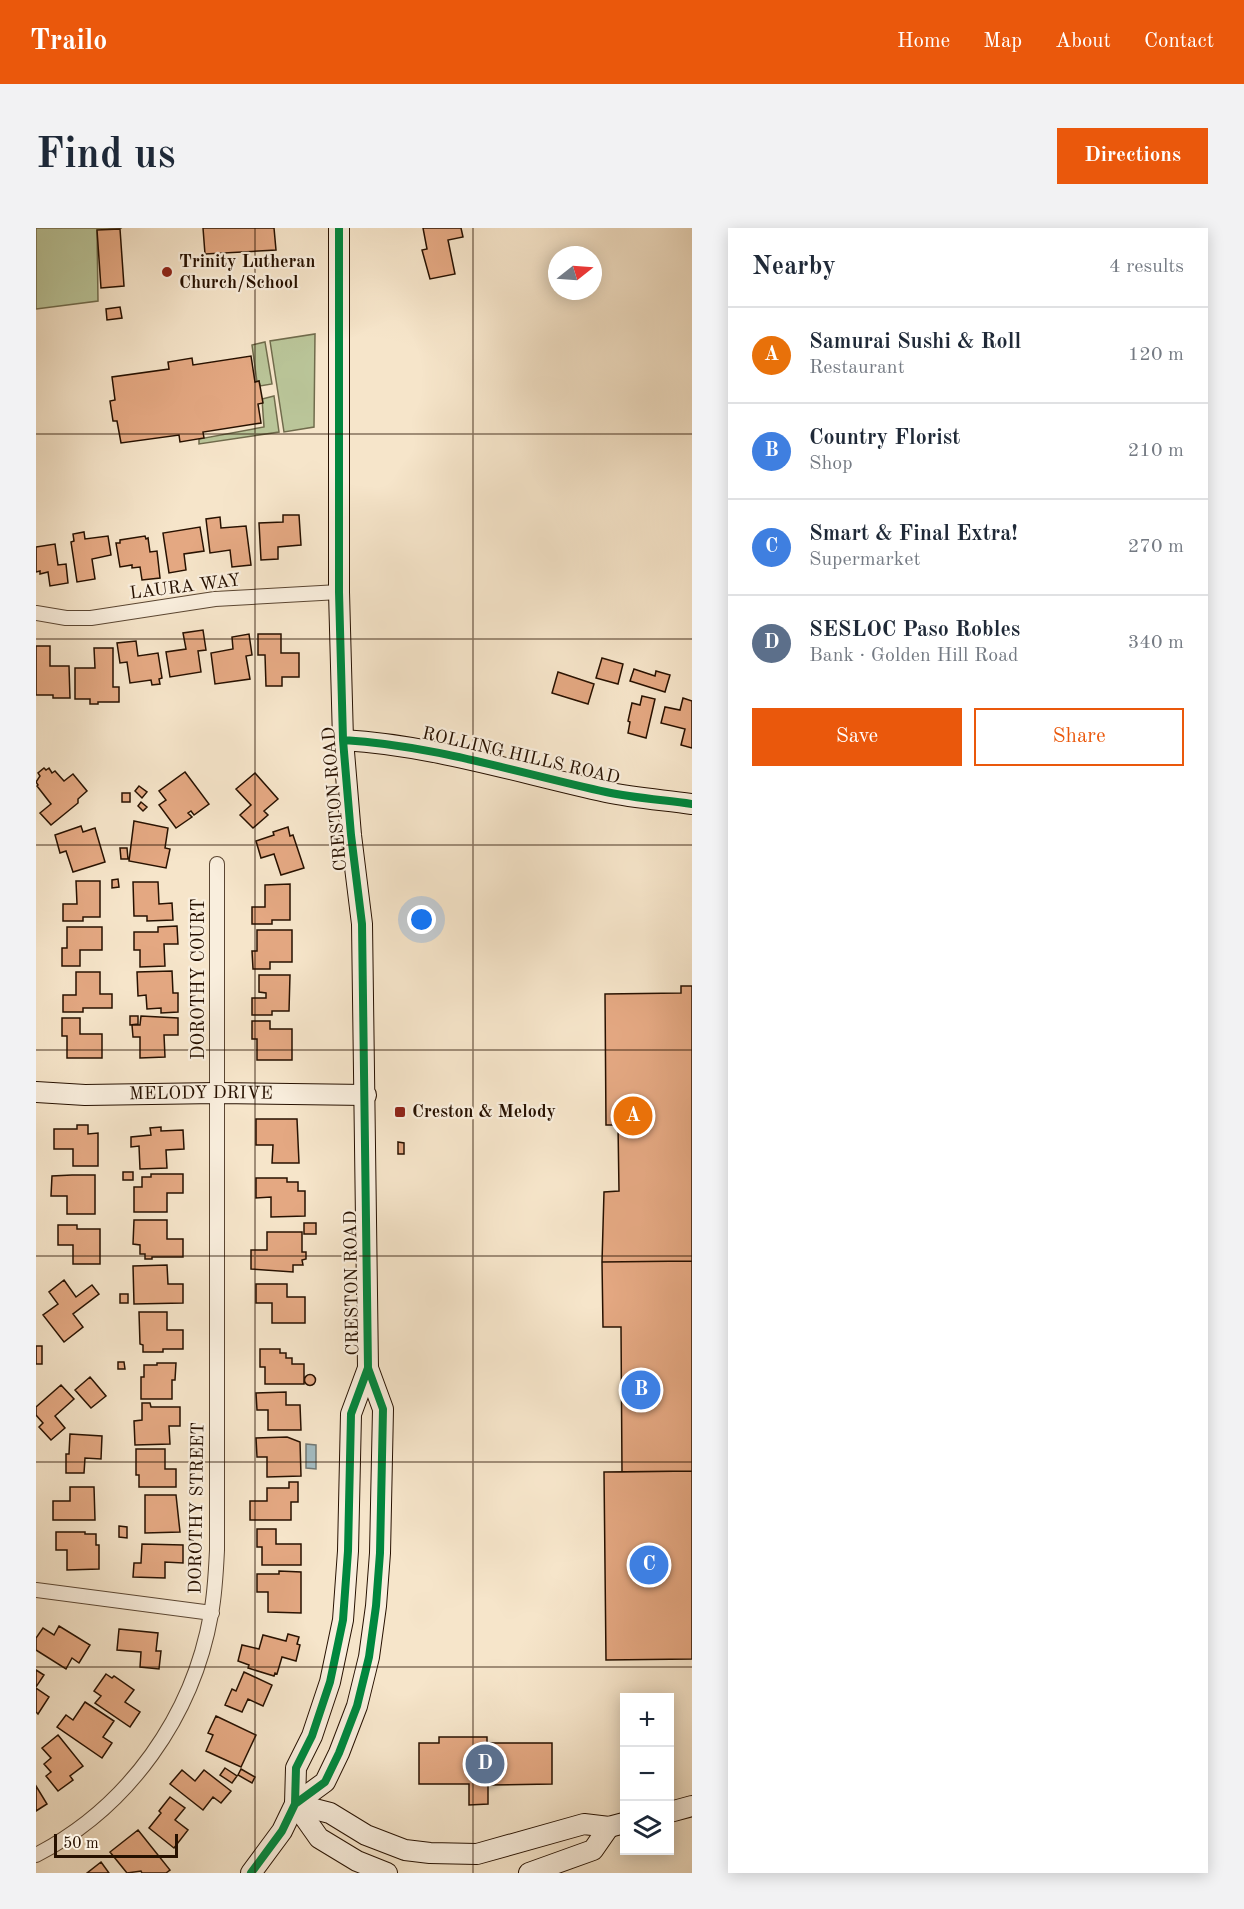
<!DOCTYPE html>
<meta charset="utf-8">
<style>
:root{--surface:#fff;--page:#f2f2f3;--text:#1f2937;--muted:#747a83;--line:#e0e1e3;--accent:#ea580c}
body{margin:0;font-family:"Old Standard TT",serif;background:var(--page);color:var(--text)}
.controls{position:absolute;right:18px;bottom:18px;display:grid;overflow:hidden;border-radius:0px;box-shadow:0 3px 15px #0003}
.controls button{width:54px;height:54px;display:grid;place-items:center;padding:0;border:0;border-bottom:2px solid var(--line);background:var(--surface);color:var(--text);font:30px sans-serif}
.compass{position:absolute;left:512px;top:18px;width:54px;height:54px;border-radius:50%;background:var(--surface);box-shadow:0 3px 15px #0003;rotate:73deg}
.scale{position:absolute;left:18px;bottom:15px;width:124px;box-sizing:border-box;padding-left:6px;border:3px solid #271100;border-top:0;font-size:16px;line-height:21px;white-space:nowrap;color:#271100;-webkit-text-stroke:4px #f9eedd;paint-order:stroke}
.you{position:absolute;left:386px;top:692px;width:21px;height:21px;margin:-15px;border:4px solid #fff;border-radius:50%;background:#1a73e8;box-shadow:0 0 0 9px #1a73e833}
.badge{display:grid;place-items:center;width:39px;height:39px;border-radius:50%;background:var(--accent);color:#fff;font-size:20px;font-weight:700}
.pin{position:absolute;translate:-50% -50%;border:3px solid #fff;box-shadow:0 2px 6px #0006}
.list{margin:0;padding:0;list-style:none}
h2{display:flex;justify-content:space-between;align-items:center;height:78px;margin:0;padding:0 24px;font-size:26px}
h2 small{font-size:20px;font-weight:400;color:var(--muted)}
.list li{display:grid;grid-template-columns:39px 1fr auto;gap:18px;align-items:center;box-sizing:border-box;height:96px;padding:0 24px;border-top:2px solid var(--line)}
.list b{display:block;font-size:22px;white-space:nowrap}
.list p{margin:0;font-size:20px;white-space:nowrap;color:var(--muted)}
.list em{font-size:20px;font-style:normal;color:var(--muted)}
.actions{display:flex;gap:12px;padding:18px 24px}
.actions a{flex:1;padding:14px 0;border:2px solid var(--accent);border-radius:0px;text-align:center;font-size:21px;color:var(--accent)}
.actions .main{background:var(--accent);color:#fff}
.icon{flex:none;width:33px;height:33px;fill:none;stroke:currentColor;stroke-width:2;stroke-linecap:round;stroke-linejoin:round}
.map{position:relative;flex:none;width:656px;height:1645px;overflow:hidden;border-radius:0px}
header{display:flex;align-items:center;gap:36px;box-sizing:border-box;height:84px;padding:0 30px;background:var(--accent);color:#fff}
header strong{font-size:28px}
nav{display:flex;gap:33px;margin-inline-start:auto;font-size:21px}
.intro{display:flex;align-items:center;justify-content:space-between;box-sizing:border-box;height:144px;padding:0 36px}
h1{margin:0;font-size:42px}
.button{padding:15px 27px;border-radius:0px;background:var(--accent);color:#fff;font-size:21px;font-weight:700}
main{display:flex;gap:36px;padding:0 36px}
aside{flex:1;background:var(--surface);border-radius:0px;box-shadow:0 3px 15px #0003}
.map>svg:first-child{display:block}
.green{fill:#bac599;stroke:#706b4c;stroke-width:1.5}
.water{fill:#a3bcc2;stroke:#717874;stroke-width:1.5}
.building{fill:#e4a882;stroke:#271100;stroke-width:1.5}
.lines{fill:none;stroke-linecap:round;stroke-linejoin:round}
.street-casing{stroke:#5b4632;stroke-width:16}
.secondary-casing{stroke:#271100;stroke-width:22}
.street{stroke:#f9eedd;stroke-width:14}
.secondary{stroke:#f9eedd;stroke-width:20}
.cycleway-casing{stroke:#f9eedd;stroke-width:11}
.cycleway{stroke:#00873e;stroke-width:8}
.grid{fill:none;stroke:#271100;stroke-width:1.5;stroke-opacity:0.55}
.poi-dot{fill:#8f2418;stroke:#f9eedd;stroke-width:2}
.labels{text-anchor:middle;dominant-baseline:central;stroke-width:4.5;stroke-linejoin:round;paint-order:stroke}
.poi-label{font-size:18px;font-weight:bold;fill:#271100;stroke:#f9eedd;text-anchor:start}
.street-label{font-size:18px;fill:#271100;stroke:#f9eedd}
</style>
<header>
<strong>Trailo</strong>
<nav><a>Home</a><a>Map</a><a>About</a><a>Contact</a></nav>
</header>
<div class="intro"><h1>Find us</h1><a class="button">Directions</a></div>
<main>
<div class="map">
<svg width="656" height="1645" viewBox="0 0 656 1645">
<rect width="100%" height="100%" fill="#f6e5ca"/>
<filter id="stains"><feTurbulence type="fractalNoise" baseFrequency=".00333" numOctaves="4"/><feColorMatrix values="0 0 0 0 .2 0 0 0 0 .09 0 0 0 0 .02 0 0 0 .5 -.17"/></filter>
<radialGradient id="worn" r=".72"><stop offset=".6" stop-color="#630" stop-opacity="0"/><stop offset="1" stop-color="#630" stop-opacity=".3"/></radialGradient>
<path class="green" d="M0,0h86l-25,3 1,70 -62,8z
M279,106l-1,93 -30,5 -14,-91z
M229,114l7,42 -12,2 -1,-5 -2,1 -5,-37z
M238,168l5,36 -80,12v-5l65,-12 -2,-28z"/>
<path class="water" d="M270,1216l10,1v24l-10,-1z"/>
<path class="building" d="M167,0h71l2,22 -71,4z
M387,0h38l2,9 -15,3 7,34 -25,5 -8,-29 5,-1z
M84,1l4,57 -23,2 -4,-58z
M84,79l2,11 -15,2 -1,-11z
M215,128l4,26 4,-1 1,5 3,17 -5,1 3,19 -58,9 1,6 -24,4 -1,-7 -58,8 -4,-22h-4l-3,-20 5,-1 -3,-23 57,-8 -1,-7 24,-4 1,7z
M247,287h16l2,30 -23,2v12l-17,1 -2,-37 24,-1z
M184,289l1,11 25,-2 5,39 -19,2 -2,-17 -20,3 -4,-34z
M164,299l4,24 -20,3 2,16 -17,3 -6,-40z
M48,304l1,7 23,-3 3,19 -19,4 3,20 -18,3 -6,-40 3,-1 -1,-7z
M109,308l1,3 2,-1 2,14 7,-1 3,27 -18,2 -2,-13 -8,1v-3l-12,2 -4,-24h4v-3z
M19,316l3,21 8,-1 2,19 -18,3 -2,-14 -8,2v-3l-4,1v-25z
M167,402l3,20 -8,1 3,21 -31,5 -4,-25 20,-3 -3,-16z
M213,406l3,21 -6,1 4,23 -35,5 -4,-31 22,-4 -1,-12z
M222,406h23v19h18v24h-17v9h-16l-1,-31h-7z
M100,413l2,15 20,-3 4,25 -3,1 1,5 -8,1 -1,-5 -21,3 -3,-21 -7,1 -3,-20z
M0,418h14v20h19l1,32h-17v-3h-17z
M58,420h19v39h6v15h-21v2h-8v-5h-15v-31h20z
M566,430l21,6 -5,20 -22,-6z
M598,441l21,7 1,-5 14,4 -5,17 -35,-11z
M522,444l36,12 -6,20 -36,-11z
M606,468l13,3 -9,39 -18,-5 2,-11 -2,-1 4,-18 8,2z
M647,470l9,3v47l-11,-3 4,-16 -24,-6 4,-16 15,3z
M8,540l2,2 3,-2 3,5 3,-2 9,10 9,-7 14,17 -9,8v4l-27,22 -11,-12 11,-9 -14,-18 1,-1 -2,-3 4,-6 -2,-3z
M149,544l24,32 -15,11 -3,-4 -3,2 4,4 -16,11 -17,-23 7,-5 -7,-9z
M219,545l23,26 -14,12 4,4 -15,13 -13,-13 11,-10 -15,-16z
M103,558l8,6 -5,6 -7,-7z
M86,565h8v9h-8z
M105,574l6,5 -4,4 -5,-5z
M98,593l34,7 -3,20 5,1 -4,19 -37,-7z
M45,598l2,6 12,-4 10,34 -32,10 -7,-21 -6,2 -5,-18z
M252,599l2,9 3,-1 11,33 -23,7 -7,-21 -13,4 -5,-17 18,-6 -1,-3z
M84,620h7l1,11h-7z
M82,651l1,8 -7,1v-8z
M40,653h24v36h-17v4h-20v-17h14z
M97,654h25l1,22 13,-1 1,17 -26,1v-5h-13z
M254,656v36h-18v4h-20v-17h13v-22z
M141,698l1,18h-14l1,22 -25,1v-17h-6v-18h24v-5z
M31,699h35v23h-22v16h-18v-18h5z
M221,702h35v32h-22v7h-17l-1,-18h5z
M136,743l1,22h5v19l-17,1v-5l-14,1 -1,-14 -8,1 -1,-24z
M40,744h24v22h12v14h-29v4h-20v-17h13z
M223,747h31l-1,36h-17v4h-20v-17h14v-5l-7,-1z
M645,758h11v275l-90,1 2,-70 15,-1 -1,-66h-12l-1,-131 76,-1z
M94,788h8v8l-8,1z
M105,788l37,2v17h-14l1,22 -25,1v-21h-7l-1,-12h8z
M26,790h18v16h22v24h-35v-22h-5z
M216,793h18v8h22v31h-35v-21h-5z
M220,891h41l2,44h-27l1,-18h-17z
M41,897h11v9l10,-1v33h-25v-17h-19v-20h23z
M125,899v4l22,-1 1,19 -18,1 1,18 -27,1 -1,-23 -8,1v-10l20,-2 -1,-7z
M362,914l6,1v11h-6z
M87,944h10v8h-10z
M115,946h32v19h-16v19h-33v-25h8v-10h9z
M36,947h23v39h-28v-18h-16l1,-20z
M220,950h31v4h11v9h7v25l-34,1v-20l-15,1z
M98,992h33v19h16v18h-31v2h-7v-5h-5v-9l-7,-1z
M268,995h12v11h-12z
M22,997h19v4h23v35h-27v-19h-15z
M231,1004h35v20h4v7l-4,1 1,5h-10v7l-42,-3v-19h16z
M656,1033v210l-70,1 -1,-145h-18l-1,-65z
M131,1037l1,19h15v19l-49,1 -1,-38z
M28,1052l12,17 16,-12 7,9 -26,20 10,13 -19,15 -21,-27 15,-11 -9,-12z
M220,1056h31v13h18v26h-33v-20h-16z
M84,1066h8v9h-8z
M103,1084h28v18h16v19h-20v3h-20v-7l-3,-1z
M0,1118h6v18h-6z
M224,1121h20v4h6v5h6v6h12v20h-39v-17h-5z
M82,1134h6l1,7h-7z
M121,1135h19l-1,17h-3v19h-31v-22h3v-12h13z
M268.5 1152a5.5 5.5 0 1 1 11 0a5.5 5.5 0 1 1-11 0Z
M54,1149l16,19 -15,12 -16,-18z
M25,1157l13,14 -19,17 10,12 -14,12 -12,-13 4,-4 -7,-8v-8z
M250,1164v13h14l1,25h-33v-20h-11l-1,-17z
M106,1175h8l1,4h29v19h-11l1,18 -35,1 -1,-24 8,-1z
M34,1206l32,2 -1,23 -16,-1 -1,15h-18v-19h3z
M251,1209l13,5 1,34 -34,1v-20h-10l-1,-19z
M100,1221h29v20h11v18h-37v-12h-3z
M656,1243v188l-86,1 -2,-188z
M253,1254h9v20h-7v18h-41v-19h17v-13h22z
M34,1259h24l1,33h-42v-19h17z
M109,1267h31l4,37 -35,1z
M83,1298l8,1v11l-8,-1z
M221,1301h19v15h25v21h-39v-18h-5z
M20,1304h29v2h11v11h3v24l-32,1v-20h-11z
M106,1316l41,1v18l-18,-1v16l-32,-1 1,-14h7z
M243,1343l22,1v41l-33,-1v-20h-11v-18h22z
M23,1398l31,19 -11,18 -7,-5 -6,11 -30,-19v-12l7,-10 11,7z
M83,1401l39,4 -2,18h5l-2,18 -19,-2 1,-15 -24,-2z
M252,1406l11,3 -2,7 3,1 -4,16 -14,-4 -5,17 -2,-1 -1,3 -26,-8 1,-3 -11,-4 4,-16 17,4 4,-14 23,6z
M0,1442l8,5 -8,12z
M208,1444l28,13 -9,21 -15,-7 -6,13 -17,-7 7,-16 4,2z
M70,1446l6,4 2,-2 20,14 -9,12 15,10 -10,15 -35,-24 6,-7 -7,-5z
M0,1460l13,9 -11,17 -2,-2z
M49,1474l29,19 -11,16 9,6 -10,15 -45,-31 9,-12 7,5z
M180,1488l40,19 -15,32 -35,-16 7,-16 -5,-2z
M22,1507l25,31 -13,10 3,4 -15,11 -12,-15 5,-4 -7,-8 7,-6 -9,-10z
M403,1509h48v6h65v41l-64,1v19l-19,1v-21h-50v-41h20z
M189,1540l12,8 -5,7 -12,-8z
M205,1541l14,8 -3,6 -14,-8z
M146,1542l13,11 9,-11 27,21 -10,12 -8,-6 -10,13 -33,-26z
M0,1558l11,18 -11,7z
M134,1569l15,11 -10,12 13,10 -14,18 -25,-20 12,-15 -2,-2z
M102,1602l32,40 -4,3h-24l-1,-2 -14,2 -17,-21z
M65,1634l8,11h-22z"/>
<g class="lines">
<defs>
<path id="street" d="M0,385l30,5h25l124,-19 124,-7
M0,1362l176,23
M0,1627c93,-48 157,-139 175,-241 4,-21 5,-43 6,-64v-686"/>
<g id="secondary">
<path d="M307,512c89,5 176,33 263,52 28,6 58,8 86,12"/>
<path id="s1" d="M0,864l49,3 132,-2 149,2"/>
<path d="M259,1576l30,-22 14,-29 18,-47 12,-49 7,-51 4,-53 3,-144 -15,-41 -6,-444 -11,-89 -8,-95 -4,-148v-364"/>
<path d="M259,1576l35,9 36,22 39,15 25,3 47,1 107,-30 25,3 15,-4"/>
<path d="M259,1576l24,34 38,23 30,12"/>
<path d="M634,1584l22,-6"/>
<path d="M215,1645l31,-42 13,-27 1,-36 16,-32 18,-54 13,-62 5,-69 3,-137 17,-46"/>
<path d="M493,1645l64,-23 16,-23"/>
</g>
</defs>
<use href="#street" class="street-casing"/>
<use href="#secondary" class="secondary-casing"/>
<use href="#street" class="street"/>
<use href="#secondary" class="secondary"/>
<defs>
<path id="cycleway" d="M307,512c89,5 176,33 263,52 28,6 58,8 86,12
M259,1576l30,-22 14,-29 18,-47 12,-49 7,-51 4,-53 3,-144 -15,-41 -6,-444 -11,-89 -8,-95 -4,-148v-364
M215,1645l31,-42 13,-27 1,-36 16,-32 18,-54 13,-62 5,-69 3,-137 17,-46"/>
</defs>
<use href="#cycleway" class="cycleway-casing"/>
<use href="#cycleway" class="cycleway"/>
</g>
<path class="grid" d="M219,0v1645M437,0v1645M0,206h656M0,411h656M0,617h656M0,822h656M0,1028h656M0,1234h656M0,1439h656"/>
<g class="poi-dot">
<circle cx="131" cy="44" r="6"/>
<rect x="358" y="878" width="12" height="12" rx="3"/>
</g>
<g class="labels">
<g class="poi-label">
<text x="143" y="34">Trinity Lutheran<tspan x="143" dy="21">Church/School</tspan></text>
<text x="376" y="884">Creston &amp; Melody</text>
</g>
<g class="street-label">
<text transform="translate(149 359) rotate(-7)">LAURA WAY</text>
<text transform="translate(485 528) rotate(13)">ROLLING HILLS ROAD</text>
<text transform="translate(299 571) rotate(-95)">CRESTON ROAD</text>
<text transform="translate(163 751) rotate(-90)">DOROTHY COURT</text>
<text stroke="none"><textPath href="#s1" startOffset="165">MELODY DRIVE</textPath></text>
<text transform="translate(316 1055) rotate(-91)">CRESTON ROAD</text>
<text transform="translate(161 1280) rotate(-89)">DOROTHY STREET</text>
</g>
</g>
<rect width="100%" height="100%" filter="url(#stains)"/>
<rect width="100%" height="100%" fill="url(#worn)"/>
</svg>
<div class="controls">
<button>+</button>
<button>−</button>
<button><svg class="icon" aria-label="layers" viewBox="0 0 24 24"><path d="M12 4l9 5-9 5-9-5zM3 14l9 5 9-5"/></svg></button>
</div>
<svg class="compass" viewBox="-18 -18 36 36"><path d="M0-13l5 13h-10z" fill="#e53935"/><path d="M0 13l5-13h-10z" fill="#747a83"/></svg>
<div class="scale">50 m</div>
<div class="you"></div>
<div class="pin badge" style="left:597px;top:888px;background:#e8710a">A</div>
<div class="pin badge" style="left:605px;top:1162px;background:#3f7fe0">B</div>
<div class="pin badge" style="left:613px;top:1337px;background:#3f7fe0">C</div>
<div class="pin badge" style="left:449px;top:1536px;background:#5c6f8a">D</div>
</div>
<aside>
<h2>Nearby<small>4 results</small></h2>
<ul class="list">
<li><span class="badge" style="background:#e8710a">A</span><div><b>Samurai Sushi &amp; Roll</b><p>Restaurant</p></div><em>120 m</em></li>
<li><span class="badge" style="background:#3f7fe0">B</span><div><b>Country Florist</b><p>Shop</p></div><em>210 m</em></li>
<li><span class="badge" style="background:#3f7fe0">C</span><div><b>Smart &amp; Final Extra!</b><p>Supermarket</p></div><em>270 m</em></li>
<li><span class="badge" style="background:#5c6f8a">D</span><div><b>SESLOC Paso Robles</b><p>Bank · Golden Hill Road</p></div><em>340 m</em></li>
</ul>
<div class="actions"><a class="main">Save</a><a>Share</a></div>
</aside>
</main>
